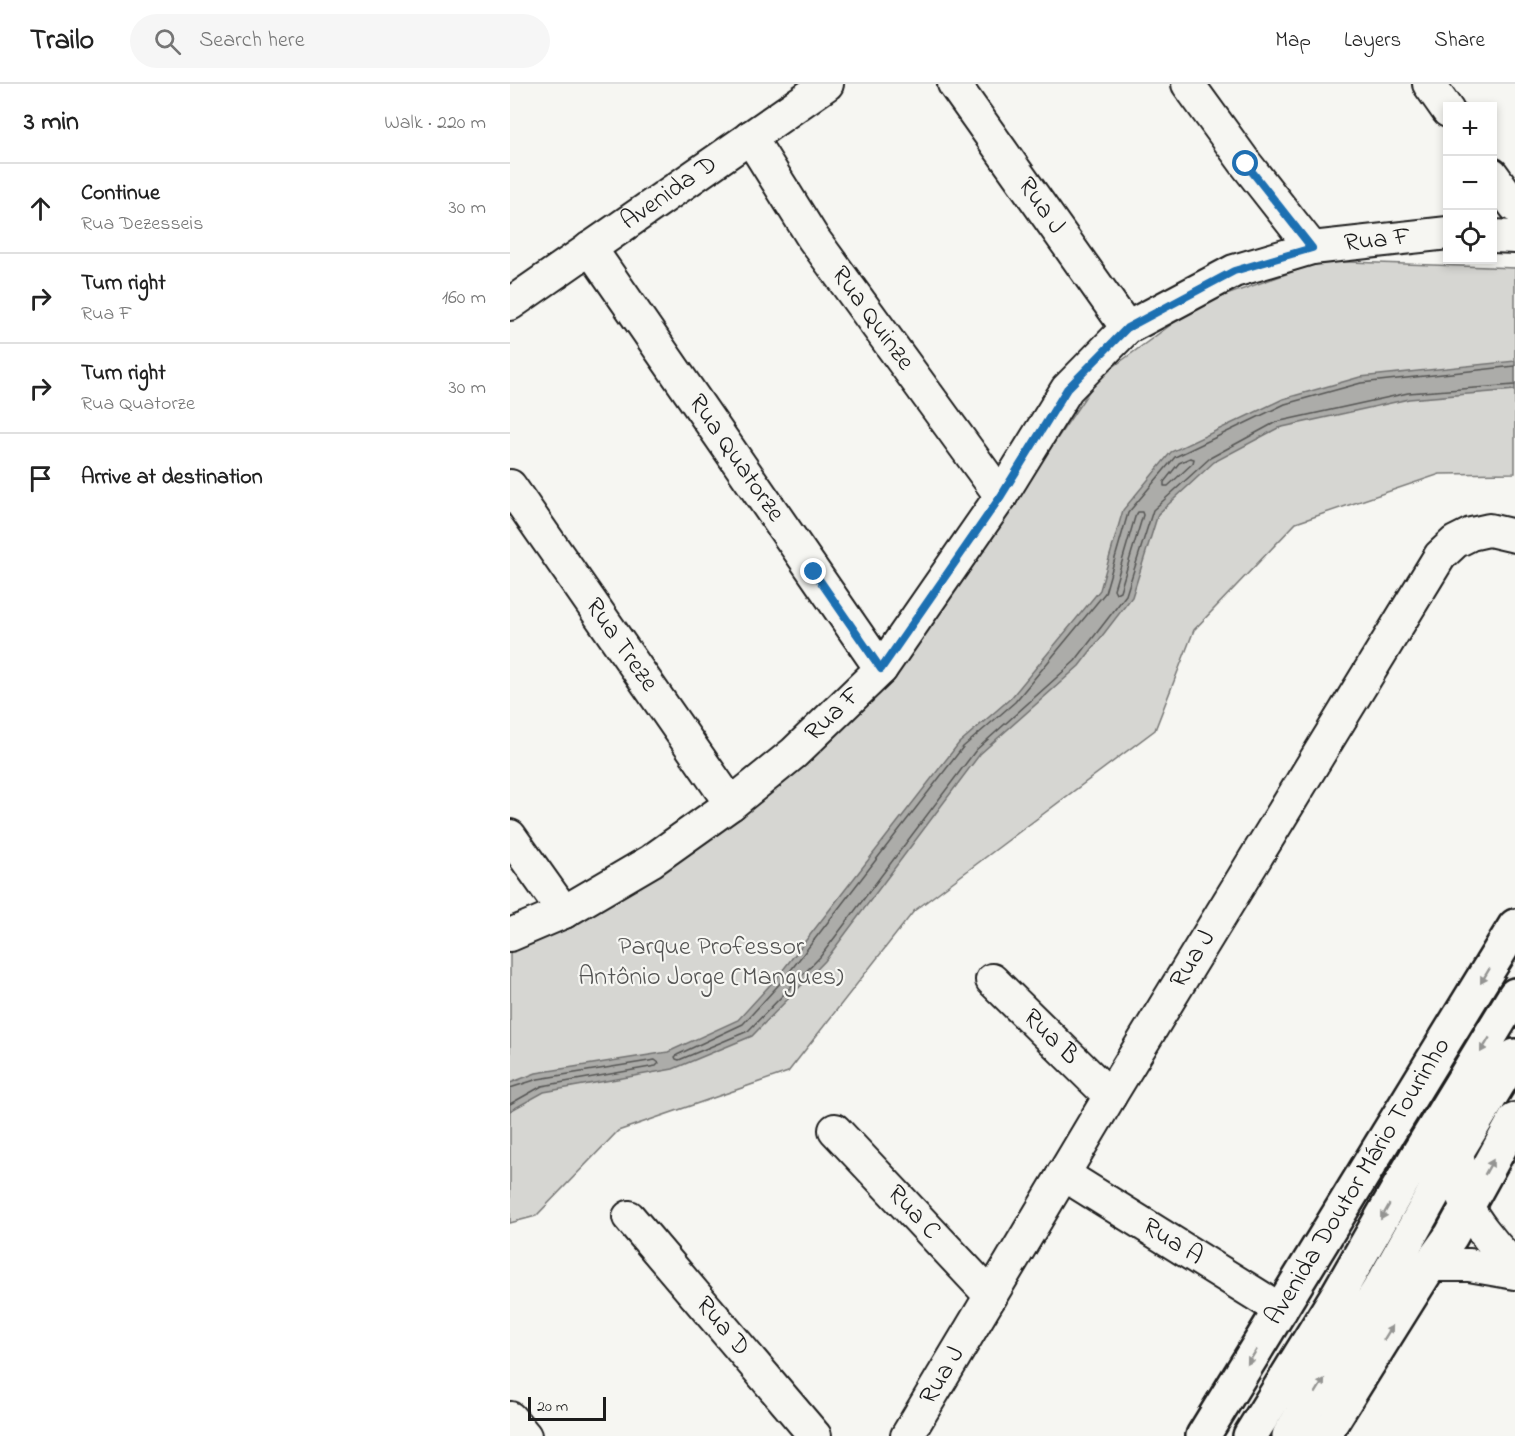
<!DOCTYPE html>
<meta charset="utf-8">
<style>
:root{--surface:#fff;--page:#f6f6f6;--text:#222;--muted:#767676;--line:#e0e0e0}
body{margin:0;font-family:"Indie Flower",sans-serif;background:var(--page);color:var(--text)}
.controls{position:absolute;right:18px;top:18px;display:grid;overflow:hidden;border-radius:0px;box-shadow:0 3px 9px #0003}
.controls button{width:54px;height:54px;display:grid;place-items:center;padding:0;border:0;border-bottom:2px solid var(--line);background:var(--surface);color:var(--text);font:30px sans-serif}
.scale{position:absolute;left:18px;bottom:15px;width:78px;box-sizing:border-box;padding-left:6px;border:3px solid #1c1c1c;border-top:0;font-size:16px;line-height:21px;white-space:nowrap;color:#1c1c1c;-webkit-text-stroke:4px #f6f6f2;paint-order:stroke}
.stop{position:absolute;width:18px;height:18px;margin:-14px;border:4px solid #1f6fb2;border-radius:50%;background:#fff}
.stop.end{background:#1f6fb2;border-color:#fff;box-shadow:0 2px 6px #0008}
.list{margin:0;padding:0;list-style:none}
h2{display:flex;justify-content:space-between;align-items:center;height:78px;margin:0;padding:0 24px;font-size:26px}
h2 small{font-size:20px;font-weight:400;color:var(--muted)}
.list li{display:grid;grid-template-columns:39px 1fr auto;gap:18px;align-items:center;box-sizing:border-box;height:90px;padding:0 24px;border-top:2px solid var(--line)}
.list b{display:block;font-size:22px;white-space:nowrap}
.list p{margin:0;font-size:20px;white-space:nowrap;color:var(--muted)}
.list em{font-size:20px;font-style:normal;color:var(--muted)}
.icon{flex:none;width:33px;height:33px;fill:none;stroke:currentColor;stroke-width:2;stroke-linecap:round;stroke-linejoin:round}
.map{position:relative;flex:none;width:1005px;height:1352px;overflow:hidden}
header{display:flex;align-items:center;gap:36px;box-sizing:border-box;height:84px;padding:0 30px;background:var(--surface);border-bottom:2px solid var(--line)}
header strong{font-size:28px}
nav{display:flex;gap:33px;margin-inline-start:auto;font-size:21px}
.search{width:420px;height:54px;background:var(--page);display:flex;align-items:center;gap:15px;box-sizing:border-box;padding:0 21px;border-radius:33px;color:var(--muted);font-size:22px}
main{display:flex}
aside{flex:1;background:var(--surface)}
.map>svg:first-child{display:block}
.green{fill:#d6d6d2;stroke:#797977;stroke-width:1.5}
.water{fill:#acaca9;stroke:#727271;stroke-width:1.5}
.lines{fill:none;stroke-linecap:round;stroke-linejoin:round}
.shore{stroke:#565654;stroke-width:1.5}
.street-casing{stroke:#1c1c1c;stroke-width:36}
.secondary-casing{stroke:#1c1c1c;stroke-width:38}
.highway-casing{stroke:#1c1c1c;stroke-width:38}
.street{stroke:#f6f6f2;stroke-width:32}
.secondary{stroke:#f6f6f2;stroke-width:33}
.highway{stroke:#f6f6f2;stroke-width:33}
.oneway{fill:#949492}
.route{stroke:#1f6fb2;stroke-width:8}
.labels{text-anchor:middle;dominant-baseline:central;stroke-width:4.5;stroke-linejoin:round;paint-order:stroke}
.street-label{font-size:26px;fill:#1c1c1c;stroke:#f6f6f2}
.park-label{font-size:26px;fill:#545453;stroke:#f6f6f2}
</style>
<header>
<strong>Trailo</strong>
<div class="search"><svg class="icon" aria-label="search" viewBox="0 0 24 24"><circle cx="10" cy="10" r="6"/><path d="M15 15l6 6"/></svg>Search here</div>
<nav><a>Map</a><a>Layers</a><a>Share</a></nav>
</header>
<main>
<aside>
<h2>3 min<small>Walk · 220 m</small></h2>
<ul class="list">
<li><svg class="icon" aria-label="ahead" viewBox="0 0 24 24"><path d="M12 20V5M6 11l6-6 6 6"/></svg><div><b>Continue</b><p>Rua Dezesseis</p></div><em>30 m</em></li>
<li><svg class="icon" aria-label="right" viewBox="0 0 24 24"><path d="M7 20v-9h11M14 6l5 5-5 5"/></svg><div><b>Turn right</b><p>Rua F</p></div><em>160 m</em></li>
<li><svg class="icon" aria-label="right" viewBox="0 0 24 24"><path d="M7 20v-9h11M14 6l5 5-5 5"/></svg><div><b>Turn right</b><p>Rua Quatorze</p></div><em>30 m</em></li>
<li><svg class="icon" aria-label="arrive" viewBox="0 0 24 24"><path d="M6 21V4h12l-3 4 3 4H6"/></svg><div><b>Arrive at destination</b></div></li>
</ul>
</aside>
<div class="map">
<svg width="1005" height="1352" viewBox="0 0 1005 1352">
<rect width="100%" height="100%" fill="#f6f6f2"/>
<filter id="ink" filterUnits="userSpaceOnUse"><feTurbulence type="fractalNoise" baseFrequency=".0167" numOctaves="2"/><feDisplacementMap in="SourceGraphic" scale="12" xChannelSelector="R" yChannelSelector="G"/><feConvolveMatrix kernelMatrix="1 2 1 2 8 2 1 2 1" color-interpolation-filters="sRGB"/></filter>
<g filter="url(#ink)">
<path class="green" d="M813,177l192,7v205l-75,1 -144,49 -102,107 -39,100 -241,181 -126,161 -170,59 -82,85 -26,7v-271l397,-291 191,-283 100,-73z"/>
<path class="water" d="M1005,277v29l-106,9 -131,29 -64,34 -56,52 -26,83 -53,69 -99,88 -155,207 -73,75 -79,33 -129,23 -34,19v-28l26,-10 132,-21 70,-32 41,-45 180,-232 52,-45 89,-108 23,-80 48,-58 112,-53 77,-22z"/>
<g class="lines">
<path class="shore" d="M1005,282l-154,17 -76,21 -110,53 -47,56 -23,80 -90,109 -52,45 -179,232 -41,45 -66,31 -2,2 1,2 3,1 69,-29 72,-74 156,-207 99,-89 51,-66 27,-85 57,-52 66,-36 132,-29 107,-8
M680,374l4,1 -1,4 -25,23h-4v-4l15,-19z
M628,428h4l1,3 -23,76 -4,2 -2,-4 21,-72z
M0,1004l28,-9 117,-19 4,3 -3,3 -114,20 -32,18"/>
<defs>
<g id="street">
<path id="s1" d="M444,0l173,244"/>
<path d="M678,0l58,80 66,84"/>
<path d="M919,0l19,27"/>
<path id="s2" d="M240,53l63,101 188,258"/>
<path d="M982,90l23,32"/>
<path d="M982,152l23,1"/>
<path id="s3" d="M80,164l291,421"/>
<path id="s4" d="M0,220l317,-220"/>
<path id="s5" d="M0,402l221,318"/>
<path d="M0,752l54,76"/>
<path id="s6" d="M0,851l54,-23 87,-51 80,-57 63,-51 87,-84 120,-173 66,-107 60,-61 107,-57 78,-23 136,-15"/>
<path id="s7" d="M482,896l118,116"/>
<path id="s8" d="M325,1046l156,166"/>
<path d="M948,1066c0,12 0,26 2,37 4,25 38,63 55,80"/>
<path id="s9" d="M553,1090l218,136"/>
<path id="s10" d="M119,1133l186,219"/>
<path d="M898,1186l22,-5h39l46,8"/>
<path d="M0,1334l15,18"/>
<path id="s11" d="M397,1352l203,-340 330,-540 15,-14 16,-8 18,-4 26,6"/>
</g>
<g id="secondary">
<path id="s12" d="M693,1352l312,-510"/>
<path d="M813,1352l107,-171 21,-29 64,-116"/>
</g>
<path id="highway" d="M740,1352l88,-142 79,-138 98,-161
M779,1352l96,-156 73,-130 57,-94"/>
</defs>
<use href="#street" class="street-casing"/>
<use href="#secondary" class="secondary-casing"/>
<use href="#highway" class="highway-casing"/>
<use href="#street" class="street"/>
<use href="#secondary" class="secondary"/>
<use href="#highway" class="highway"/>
</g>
<defs><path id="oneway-solid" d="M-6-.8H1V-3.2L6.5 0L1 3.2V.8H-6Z" transform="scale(1.5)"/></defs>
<g class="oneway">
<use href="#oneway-solid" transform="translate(975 892) rotate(121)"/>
<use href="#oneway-solid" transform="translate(975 961) rotate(121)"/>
<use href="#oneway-solid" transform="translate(979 1083) rotate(-61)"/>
<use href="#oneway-solid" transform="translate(875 1128) rotate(120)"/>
<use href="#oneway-solid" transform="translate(878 1249) rotate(-58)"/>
<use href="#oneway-solid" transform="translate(742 1273) rotate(122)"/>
<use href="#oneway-solid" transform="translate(810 1302) rotate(-58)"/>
</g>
</g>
<g class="lines" filter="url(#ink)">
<path class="route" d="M304,488l67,97 120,-173 66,-107 60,-61 107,-57 78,-23 -66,-84"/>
</g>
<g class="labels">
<g class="street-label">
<text stroke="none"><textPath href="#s4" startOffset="194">Avenida D</textPath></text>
<text stroke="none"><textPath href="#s1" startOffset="150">Rua J</textPath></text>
<text stroke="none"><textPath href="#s6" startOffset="1150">Rua F</textPath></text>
<text stroke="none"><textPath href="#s2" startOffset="219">Rua Quinze</textPath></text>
<text stroke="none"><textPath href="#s3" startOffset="256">Rua Quatorze</textPath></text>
<text stroke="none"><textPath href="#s5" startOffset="194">Rua Treze</textPath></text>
<text stroke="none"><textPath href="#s6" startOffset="394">Rua F</textPath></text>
<text stroke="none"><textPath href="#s11" startOffset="556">Rua J</textPath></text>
<text stroke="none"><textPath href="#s7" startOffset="82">Rua B</textPath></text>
<text stroke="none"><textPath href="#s12" startOffset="298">Avenida Doutor Mário Tourinho</textPath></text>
<text stroke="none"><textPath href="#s8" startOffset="114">Rua C</textPath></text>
<text stroke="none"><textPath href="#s9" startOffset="129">Rua A</textPath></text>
<text stroke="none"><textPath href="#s10" startOffset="144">Rua D</textPath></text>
<text stroke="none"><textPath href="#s11" startOffset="70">Rua J</textPath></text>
</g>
<g class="park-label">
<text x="201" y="864">Parque Professor<tspan x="201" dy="30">Antônio Jorge (Mangues)</tspan></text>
</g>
</g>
</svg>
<div class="controls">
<button>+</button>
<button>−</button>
<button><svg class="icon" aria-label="locate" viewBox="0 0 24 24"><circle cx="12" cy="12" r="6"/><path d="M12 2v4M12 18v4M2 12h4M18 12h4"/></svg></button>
</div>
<div class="scale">20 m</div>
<div class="stop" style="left:736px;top:80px"></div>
<div class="stop end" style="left:304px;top:488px"></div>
</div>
</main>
